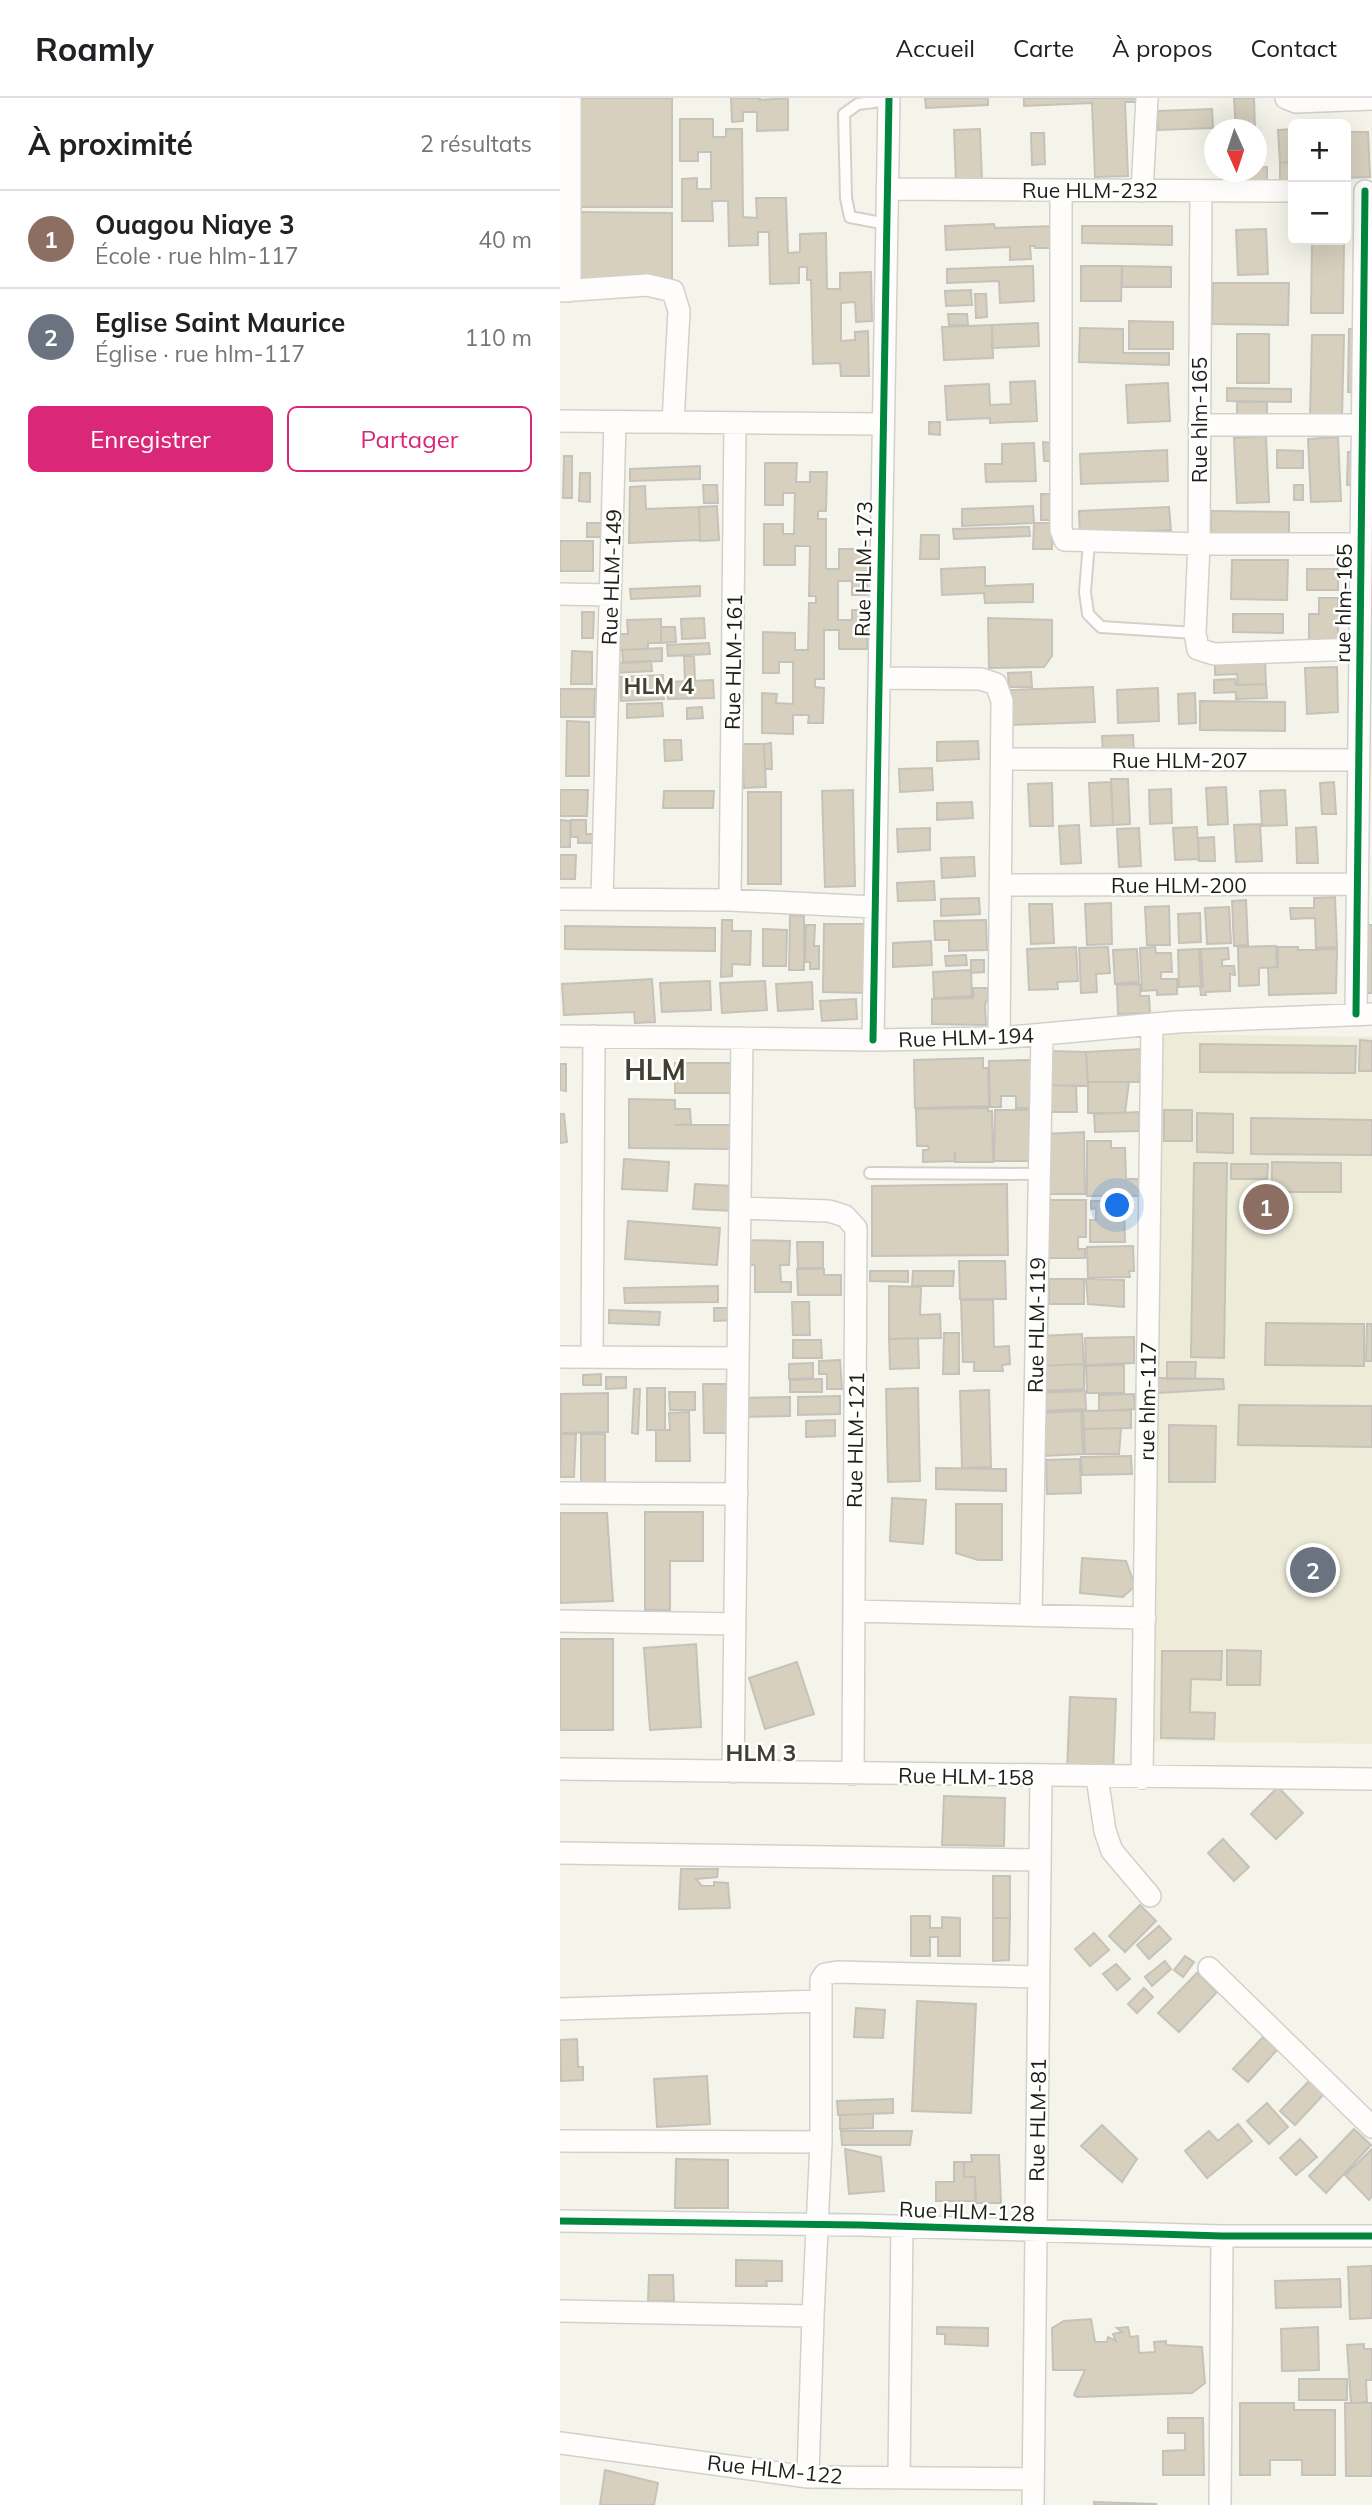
<!DOCTYPE html>
<html lang="fr">
<meta charset="utf-8">
<style>
:root{--surface:#fff;--page:#f2f2f2;--text:#202124;--muted:#757577;--line:#e0e0e0;--accent:#db2777}
body{margin:0;font-family:Mulish,sans-serif;background:var(--page);color:var(--text)}
.controls{position:absolute;right:21px;top:21px;display:grid;overflow:hidden;border-radius:10px;box-shadow:0 7px 28px #0002}
.controls button{width:63px;height:63px;display:grid;place-items:center;padding:0;border:0;border-bottom:2px solid var(--line);background:var(--surface);color:var(--text);font:35px sans-serif}
.compass{position:absolute;left:644px;top:21px;width:63px;height:63px;border-radius:50%;background:var(--surface);box-shadow:0 7px 28px #0002;rotate:177deg}
.you{position:absolute;left:558px;top:1108px;width:24px;height:24px;margin:-18px;border:5px solid #fff;border-radius:50%;background:#1a73e8;box-shadow:0 0 0 10px #1a73e833}
.badge{display:grid;place-items:center;width:46px;height:46px;border-radius:50%;background:var(--accent);color:#fff;font-size:23px;font-weight:700}
.pin{position:absolute;translate:-50% -50%;border:4px solid #fff;box-shadow:0 2px 7px #0006}
.list{margin:0;padding:0;list-style:none}
h2{display:flex;justify-content:space-between;align-items:center;height:91px;margin:0;padding:0 28px;font-size:30px}
h2 small{font-size:23px;font-weight:400;color:var(--muted)}
.list li{display:grid;grid-template-columns:46px 1fr auto;gap:21px;align-items:center;box-sizing:border-box;height:98px;padding:0 28px;border-top:2px solid var(--line)}
.list b{display:block;font-size:26px;white-space:nowrap}
.list p{margin:0;font-size:23px;white-space:nowrap;color:var(--muted)}
.list em{font-size:23px;font-style:normal;color:var(--muted)}
.actions{display:flex;gap:14px;padding:21px 28px}
.actions a{flex:1;padding:16px 0;border:2px solid var(--accent);border-radius:10px;text-align:center;font-size:24px;color:var(--accent)}
.actions .main{background:var(--accent);color:#fff}
.map{position:relative;flex:none;width:812px;height:2407px;overflow:hidden}
header{display:flex;align-items:center;gap:42px;box-sizing:border-box;height:98px;padding:0 35px;background:var(--surface);border-bottom:2px solid var(--line)}
header strong{font-size:33px}
nav{display:flex;gap:38px;margin-inline-start:auto;font-size:24px}
main{display:flex}
aside{flex:1;background:var(--surface)}
.map>svg:first-child{display:block}
.built{fill:#eeecd9}
.building{fill:#d8d0be;stroke:#c5c2bb;stroke-width:2}
.lines{fill:none;stroke-linecap:round;stroke-linejoin:round}
.service-casing{stroke:#d2d1c9;stroke-width:14}
.minor-casing{stroke:#d2d1c9;stroke-width:24}
.service{stroke:#fefdfc;stroke-width:10}
.minor{stroke:#fefdfc;stroke-width:21}
.cycleway-casing{stroke:#fff;stroke-width:11}
.cycleway{stroke:#00873e;stroke-width:7}
.labels{text-anchor:middle;dominant-baseline:central;stroke-width:5;stroke-linejoin:round;paint-order:stroke}
.street-label{font-size:21px;fill:#1e1e17;stroke:#fff}
.neighbourhood-label{font-size:23px;font-weight:bold;fill:#424031;stroke:#fff}
.district-label{font-size:28px;font-weight:bold;fill:#424031;stroke:#fff}
</style>
<header>
<strong>Roamly</strong>
<nav><a>Accueil</a><a>Carte</a><a>À propos</a><a>Contact</a></nav>
</header>
<main>
<aside>
<h2>À proximité<small>2 résultats</small></h2>
<ul class="list">
<li><span class="badge" style="background:#8d6e63">1</span><div><b>Ouagou Niaye 3</b><p>École · rue hlm-117</p></div><em>40 m</em></li>
<li><span class="badge" style="background:#6b7280">2</span><div><b>Eglise Saint Maurice</b><p>Église · rue hlm-117</p></div><em>110 m</em></li>
</ul>
<div class="actions"><a class="main">Enregistrer</a><a>Partager</a></div>
</aside>
<div class="map">
<svg width="812" height="2407" viewBox="0 0 812 2407">
<rect width="100%" height="100%" fill="#f5f4ea"/>
<path class="built" d="M603,936l209,3v707l-219,-3z"/>
<path class="building" d="M14,0h98v109h-98z
M171,0h29v2l28,-2v32l-31,1v-19h-14v9l-11,1z
M365,0h63v7l-62,3z
M464,0h113v4h-12l3,74 -33,1 -3,-74 -68,3z
M674,0h20l1,32h-19z
M652,11l1,19 -55,2 -1,-19z
M120,21h33v18h13v-8h16l1,88 14,1 -1,-20h30l2,55 12,-1v-18l26,-1 1,56h13v-16l31,-1 1,49 -16,1 -1,-20 -14,1v38l14,-1v-8l13,-1 1,45h-28l-1,-13 -27,1 -2,-84h-4v-13h-8v16l-29,1 -1,-52h-11v13l-29,1 -1,-45h-16l1,20h-31v-42l15,-1v11h14v-37h-13v9h-18z
M420,31l2,52 -26,1 -2,-52z
M733,31v33l-13,1 -2,-33z
M786,34h22l2,45 -24,1z
M471,35h13l1,31 -13,1z
M733,64v18h-13v-17z
M707,69v16l-45,2 -1,-13h35v-4z
M15,114l97,1v72l-98,-1z
M434,126l1,4 60,-2 1,22h-21v-2h-5l1,13 -21,1v-13l-64,3 -1,-24z
M522,128h90v19l-90,-2z
M706,131l2,45 -30,1 -2,-45z
M752,142h32l-1,73h-32z
M473,168l1,35 -34,2 -1,-22 -52,2v-14z
M521,168h41l-1,35h-40z
M562,168l49,1v20h-49z
M653,185h76l-1,42 -76,-1z
M411,192l1,15 -26,1 -1,-15z
M415,196h11l1,23 -11,1z
M388,216h19l1,11h-19z
M569,223l44,1v27h-44z
M478,225l1,23 -47,2v-23z
M432,227l1,33 -49,2 -2,-33z
M520,230l43,1v24h46v12l-90,-3z
M789,231h11v63h-12z
M677,236h32v49h-32z
M752,237h32l-2,82 -32,-1z
M475,283l2,40 -47,2v-5l-43,2 -2,-34 44,-2 1,21 21,-1 -1,-22z
M608,285l2,38 -42,2 -2,-38z
M667,290l64,1v13l-64,-1z
M677,304h30v16l-30,-1z
M369,324h11v13l-11,-1z
M706,338l3,66 -32,1 -3,-65z
M778,339l3,64 -30,1 -3,-63z
M483,344l9,1v18h-8z
M474,345l2,38 -50,1 -1,-18h17v-20z
M607,352l1,31 -87,3 -1,-30z
M717,352l26,1v17h-26z
M788,354h14l-1,33h-14z
M4,358h8v42h-9z
M205,365h32l-1,19h14v-10h17l-1,39h-8v8h8v50h13v-20h29l-1,46h-15v-14h-14v39h14v-10h15v39h-28v-19h-15v49h-9v8l9,1 -1,35h-15l1,-8h-16v19l-31,-1v-40l15,1 -1,9 17,1v-42h-14v11h-16v-41l32,1v17h13l1,-47h7v-7h-7l1,-50h-15v19h-31v-41h19v10h11l1,-41h-12v12h-18z
M140,368v13l-70,2v-12z
M20,375h10v29l-11,-1z
M143,387h14l1,18h-14z
M734,387h9v15h-9z
M85,388l1,23 53,-2 1,33 -71,3 1,-56z
M481,396h11l-1,26h-10z
M157,408l2,34 -19,1 -1,-34z
M473,408l1,17 -72,3v-17z
M609,409l2,23 -91,4 -1,-23z
M651,413l78,1v27l-78,-1z
M27,425h20v14h-20z
M474,425h19l-1,26h-19z
M469,429l1,9 -76,3 -1,-10z
M361,437h18v24h-19z
M0,443h33v30h-33z
M672,462h56l-1,40 -56,-1z
M425,469v19l48,-2v18l-48,1 -1,-10 -42,2 -1,-26z
M747,471h31v21h-31z
M140,488v10l-69,3 -1,-10z
M759,500h19v43h-29v-27h10z
M22,514h12l-1,26h-11z
M673,516h50v19l-50,-1z
M144,520l1,20 -23,1 -1,-20z
M428,520l64,2v36l-8,11 -55,1z
M101,521v24h-13v6l-28,1v-16h8l-1,-14z
M101,529h14l1,15 -15,1z
M149,545l1,11 -42,2 -1,-11z
M102,550v13l-39,2 -1,-13z
M12,553l20,1v32h-21z
M124,558h10l1,24 -10,1z
M655,558l50,5 1,23 -28,1 -1,-11 -22,1z
M91,563l1,10 -39,2v-10z
M777,569l1,45 -31,2 -2,-46z
M471,574l1,15h-23l-1,-14z
M103,577l1,24 -43,2 -1,-24z
M675,581l1,6 30,-1 1,14 -31,1v-7l-22,1v-13z
M153,582l1,18 -46,1 -1,-17z
M533,589l2,35 -85,3 -2,-35z
M598,590l1,33 -41,2 -1,-33z
M0,591h35l-1,28h-34z
M635,595l1,30 -17,1 -1,-30z
M640,603l85,1v29l-85,-1z
M102,605l1,13 -36,2v-14z
M142,609l1,11 -16,1v-11z
M7,623l22,1v54h-23z
M573,637l1,18 -31,1 -1,-18z
M104,642h17l1,20 -17,1z
M418,643l1,18 -42,2v-19z
M211,645l1,26h-7l-1,-25z
M182,646h22l2,43 -22,1z
M372,670l1,22 -33,2 -1,-23z
M551,681h17l2,45 -17,1z
M551,684l2,43 -22,1 -2,-43z
M774,684l2,32h-14l-2,-31z
M492,685l1,43h-23l-2,-42z
M666,689l2,37 -20,1 -2,-37z
M611,691l1,34 -22,1 -1,-34z
M0,692h28l-1,26h-27z
M293,692l2,96 -30,1 -3,-96z
M725,692l2,35 -25,1 -2,-35z
M104,693h50l-1,17h-50z
M188,694h33v92h-33z
M412,704l1,16 -36,2v-17z
M0,722l10,1v26h-10z
M11,722h15v14h15v9h-23v-6h-7z
M700,726l2,37 -26,1 -2,-37z
M519,727l2,38 -20,1 -2,-38z
M637,729l2,32 -24,1 -2,-32z
M756,729l2,36h-21l-1,-35z
M370,730v22l-32,2 -1,-23z
M579,730l2,38 -22,1 -2,-38z
M654,739l1,24h-16l-1,-23z
M0,757h16l-1,24h-15z
M414,759l1,19 -33,2 -1,-20z
M374,783l1,19 -37,1 -1,-18z
M775,799l2,50 -21,1 -1,-30 -24,1 -1,-11h24v-10z
M419,800l1,16 -39,2v-17z
M686,802l2,45 -14,1 -2,-45z
M551,805l1,41 -25,1 -2,-41z
M469,806h23l2,39 -23,1z
M609,808l1,39h-23l-2,-38z
M669,809l2,36 -24,1 -2,-36z
M640,815l1,29 -22,1 -1,-29z
M230,817l14,1v54h-15z
M162,822h10v11h19l-1,34 -18,-1v12l-11,1z
M426,822l1,30 -38,1v-11h-14l-1,-19z
M264,826h43l2,69 -46,-1z
M246,827h9l-1,21h5v23h-9v-7h-5z
M806,827h6v68h-8z
M5,828l150,2v23l-150,-2z
M203,831l24,1 -1,36h-23z
M371,843l1,24 -39,2v-24z
M716,848l1,21 -18,1v17l-20,1 -1,-39z
M516,849l2,34 -21,1 1,7 -29,1 -2,-41z
M548,849l2,26 -14,1 1,18 -16,1 -2,-45z
M595,849l1,6h15l1,19h-11v7h16v15l-20,1v-5l-15,1 -2,-43z
M718,849h20v3l39,-1 -1,44 -67,2 -1,-27 10,-1z
M668,850l1,11 -7,1v6h12l1,9 -5,-1v17l-25,1 1,3h-5l-1,-8h3l-2,-38z
M577,851l2,33 -24,2 -2,-34z
M639,851l2,37 -22,1 -1,-37z
M406,857l1,10 -21,1 -1,-10z
M411,862h13v12l-13,1z
M411,872l1,26 -38,2 -1,-26z
M92,881l3,43 -20,1 -1,-11 -70,3 -2,-31z
M150,883l1,29 -49,2 -2,-29z
M205,883l2,29 -45,3 -2,-30z
M252,884l1,27 -35,2 -2,-27z
M580,886v12h9l1,17 -32,1 -1,-29z
M413,890h15v9l-3,8 1,20 -54,-1v-25l41,-1z
M296,901l1,20 -35,2 -2,-20z
M800,942l12,1v30h-13z
M640,946l156,2 -1,27 -155,-1z
M582,951l-3,33h-51l-2,-30z
M490,953l36,1 2,34 -45,-1z
M423,960v10h5l1,38 -74,2 -1,-48z
M471,962l1,48h-16v-12h-15v11h-11l-1,-46z
M115,965h61v30h-61z
M0,966h6v27l-6,-1z
M528,984h41l-4,31h-37z
M483,987l33,1 1,26h-34z
M69,1001l46,1v9h15l1,15 -16,1h59v24l-105,-1z
M428,1010v3h4l1,51h-38v-10l-1,9 -31,1v-12h6l-1,-4h-11l-1,-37z
M435,1012h34v51h-35z
M604,1012h28v31h-28z
M579,1014v19l-44,1 -1,-18z
M637,1015l36,1v39l-36,-1z
M0,1016h4l3,28 -7,1z
M691,1020l121,2v35l-121,-1z
M524,1034l1,62h-43l2,-60z
M527,1043h24v7h14l1,31h14v17h-53z
M64,1061l45,3 -2,29 -45,-2z
M712,1064l69,1v29h-69z
M634,1065h33l-3,195 -33,-1z
M671,1066h37l-1,15h-36z
M135,1086l38,2 -1,25 -39,-2z
M447,1086l1,71 -136,1v-70z
M482,1102h44v37h-8v12h7v9h-43z
M531,1103h26v9h7l1,32h-35v-22h6v-12l-5,1z
M68,1123l92,7 -3,37 -92,-6z
M186,1142l44,1 -1,24h-9l1,17h10v10h-36v-27h-9z
M237,1144h26v26h-25z
M573,1148l1,25h-5l1,6 -42,1 -1,-31z
M399,1163h46l1,38h-46z
M237,1171h27v6h17v20h-43z
M310,1173h38v11l-38,-1z
M353,1173h41l-1,15h-41z
M489,1181h35v25h-35z
M526,1181l38,1v27l-36,-3z
M158,1188v16l-93,1 -1,-15z
M329,1188l32,1 -1,28 20,-1 1,24 -52,1z
M401,1202h32l1,47 15,-1 1,18 -8,1 1,6h-29v-9h-11z
M232,1204h17l1,33h-17z
M154,1210h18v12l-18,1z
M49,1212l51,2 -1,13 -50,-2z
M706,1225l98,1v42l-99,-1z
M807,1226h5v37h-6z
M384,1235h15v41h-16z
M522,1236l2,30 -44,2 -1,-30z
M574,1239v26l-48,2 -1,-27z
M358,1240l1,30 -29,1 -1,-30z
M233,1242h28l1,18h-29z
M280,1262l2,29h-15v-15h-8v-13z
M607,1264h29l-1,17h-28z
M253,1265v15l-24,1v-15z
M524,1266v25l-43,2 -1,-25z
M564,1267v28h-37l-1,-27z
M41,1276v11h-18v-10z
M46,1279h20v11l-20,1z
M598,1280l65,1 1,10 -66,4z
M262,1281v13h-32v-12z
M143,1286h24l1,49h-24z
M87,1290h18v42h-18z
M358,1290l2,93 -32,1 -2,-93z
M74,1291h6l-2,45 -6,-1z
M429,1292l2,77 -29,1 -2,-77z
M525,1293l1,18 -45,2 -1,-18z
M109,1294h26v18h-25z
M48,1295v39l-47,1v-39z
M574,1296l1,15 -36,2v-16z
M280,1298v18l-42,1v-18z
M230,1299v19l-50,1v-19z
M679,1307l133,1v41l-134,-2z
M571,1312v18l-47,1 -1,-18z
M521,1313l2,43 -40,2 -2,-43z
M129,1314l1,49h-34v-31h14l-1,-17z
M275,1322v16l-29,1v-16z
M609,1327l47,1 -1,56h-46z
M561,1330l-2,26h-34l-1,-25z
M1,1336h15l-2,43h-14z
M21,1336h24v49h-24z
M571,1358l1,18 -50,1 -1,-18z
M520,1361l1,34 -34,1 -1,-34z
M376,1370l70,1v22l-70,-2z
M332,1400l34,2 -3,44 -33,-3z
M396,1406h46v56h-24l-22,-7z
M85,1414h58v49h-33v49h-25z
M0,1415h47l6,88 -53,2z
M522,1460l44,3 9,25 -12,11 -43,-4z
M0,1541h53v91h-53z
M136,1546l5,83 -51,3 -6,-82z
M667,1552l34,1 -1,34h-33z
M602,1553h60l-1,29 -30,-1 -1,33 25,1 -1,26 -53,-1z
M237,1564l17,52 -49,15 -16,-51z
M510,1599l46,2 -3,74 -46,-2z
M718,1689l25,26 -27,26 -25,-25z
M384,1698l61,2 -1,48 -62,-1z
M663,1741l26,28 -15,14 -26,-28z
M121,1771h37l-1,8 -21,2 6,7h12v-4l14,1 2,25 -51,1z
M433,1778h17v42h-17z
M580,1807l16,16 -31,31 -16,-16z
M351,1818h19v12h12v-11l18,1v38h-22v-19h-8v19h-19z
M433,1820h17l-1,42 -16,1z
M599,1828l12,13 -22,20 -12,-14z
M534,1835l15,17 -19,16 -15,-17z
M625,1858l9,6 -11,15 -9,-7z
M605,1863l6,8 -19,17 -7,-9z
M556,1866l14,15 -13,11 -14,-16z
M637,1875l20,19 -38,40 -21,-19z
M584,1890l9,9 -16,16 -9,-9z
M357,1903l59,3 -5,109 -59,-2z
M296,1910l29,2 -2,28 -29,-1z
M703,1939l14,13 -29,32 -15,-13z
M17,1941l1,28h5v13l-22,1 -1,-41z
M147,1978l3,48 -53,3 -3,-48z
M750,1982l14,14 -29,31 -15,-14z
M333,2001v14l-55,2 -1,-14z
M707,2005l21,24 -19,17 -22,-23z
M313,2016v14l-33,1v-14z
M678,2026l14,17 -45,37 -22,-27 24,-20 9,10z
M542,2027l35,34 -15,23 -41,-36z
M794,2031l17,16 -45,48 -17,-17z
M281,2033h71l-2,14h-68z
M740,2041l17,18 -21,18 -16,-17z
M285,2051l36,8 3,34 -35,3z
M812,2051v47l-3,4 -24,-25z
M411,2057h28l2,48h-25l-1,-26h-11v-15h8z
M116,2061l52,1v48h-53z
M394,2064h10v15h11v24h-39v-19h18z
M176,2162l46,1v20h-16l1,5h-31z
M812,2168v52l-22,1 -2,-52z
M89,2177h24l1,26h-26z
M780,2181l1,28 -65,1 -1,-27z
M531,2221l4,23h12l1,-5 8,4 -3,-7 9,-2 -5,-4 11,-1 2,10 8,-1 1,17 16,-1 -1,-10 12,-1v4l36,2 3,36 -13,10 -115,4 -3,-2 11,-25h-32l-1,-42 12,-7z
M377,2229l51,1v18l-43,-2v-10h-8z
M758,2229l1,43 -37,1 -1,-42z
M804,2246v5h8v31h-6l1,22 -16,1 -4,-58z
M739,2281h48v21h-48z
M680,2305h54v7h41v65h-33v-15h-32v15h-30z
M785,2305h27v73h-26z
M608,2320h35l1,57h-41v-24l22,-1v-17h-17z
M45,2372l53,13 -4,22h-54z
M534,2404l62,2v1h-62z"/>
<g class="lines">
<defs>
<path id="service" d="M327,126l-37,-7 -4,-19 -2,-84 14,-10 31,-4
M529,444l-4,50 3,22 13,13 94,6
M310,1075l169,1"/>
<path id="minor" d="M726,0l10,4 76,-3
M327,91l406,2
M501,92v340l4,10 134,4h162
M582,93l5,-93
M641,93l-2,353 -4,89 3,16 16,5 146,-5
M0,193l87,-6 26,6 6,20 -6,111
M10,193v-193
M0,323l323,3
M639,327h173
M0,496l50,1
M319,580l102,1 15,5 6,17 -3,337
M442,661l357,1
M440,787l357,-1
M0,801l170,1 145,7
M42,801l13,-477
M170,802l5,-477
M796,916l9,-823
M0,938l313,4 126,-2 178,-16 195,-8
M313,942l16,-942
M180,1110l89,3 16,5 11,12 -3,546
M0,1259l178,1
M32,1259l2,-321
M0,1395l177,1
M294,1513l291,7
M471,1517l11,-580
M0,1523l175,3
M0,1671l812,10
M173,1674l9,-734
M537,1679l8,54 7,20 38,45
M582,1680l10,-754
M0,1755l480,7
M649,1870l163,159
M0,1911l260,-8
M0,2043l261,1
M0,2123l300,4 362,11h150
M0,2213l253,5
M0,2345l248,34 225,2
M248,2379l5,-161 8,-174v-162l4,-6 12,-2 202,5
M339,2379l3,-251
M473,2407l8,-728
M660,2407l2,-269"/>
</defs>
<use href="#service" class="service-casing"/>
<use href="#minor" class="minor-casing"/>
<use href="#service" class="service"/>
<use href="#minor" class="minor"/>
<defs>
<path id="cycleway" d="M796,916l9,-823
M313,942l16,-942
M0,2123l300,4 362,11h150"/>
</defs>
<use href="#cycleway" class="cycleway-casing"/>
<use href="#cycleway" class="cycleway"/>
</g>
<g class="labels">
<g class="street-label">
<text x="530" y="92">Rue HLM-232</text>
<text transform="translate(639 322) rotate(-90)">Rue hlm-165</text>
<text transform="translate(303 471) rotate(-89)">Rue HLM-173</text>
<text transform="translate(51 479) rotate(-88)">Rue HLM-149</text>
<text transform="translate(783 505) rotate(-89)">rue hlm-165</text>
<text transform="translate(173 564) rotate(-89)">Rue HLM-161</text>
<text x="620" y="662">Rue HLM-207</text>
<text x="619" y="787">Rue HLM-200</text>
<text transform="translate(406 939) rotate(-2)">Rue HLM-194</text>
<text transform="translate(476 1227) rotate(-89)">Rue HLM-119</text>
<text transform="translate(587 1303) rotate(-89)">rue hlm-117</text>
<text transform="translate(295 1342) rotate(-89)">Rue HLM-121</text>
<text transform="translate(406 1678) rotate(1)">Rue HLM-158</text>
<text transform="translate(477 2022) rotate(-89)">Rue HLM-81</text>
<text transform="translate(407 2113) rotate(2)">Rue HLM-128</text>
<text transform="translate(215 2371) rotate(6)">Rue HLM-122</text>
</g>
<g class="neighbourhood-label">
<text x="99" y="587">HLM 4</text>
<text x="201" y="1654">HLM 3</text>
</g>
<g class="district-label">
<text x="95" y="971">HLM</text>
</g>
</g>
</svg>
<div class="controls">
<button>+</button>
<button>−</button>
</div>
<svg class="compass" viewBox="-18 -18 36 36"><path d="M0-13l5 13h-10z" fill="#e53935"/><path d="M0 13l5-13h-10z" fill="#757577"/></svg>
<div class="you"></div>
<div class="pin badge" style="left:706px;top:1109px;background:#8d6e63">1</div>
<div class="pin badge" style="left:753px;top:1472px;background:#6b7280">2</div>
</div>
</main>
